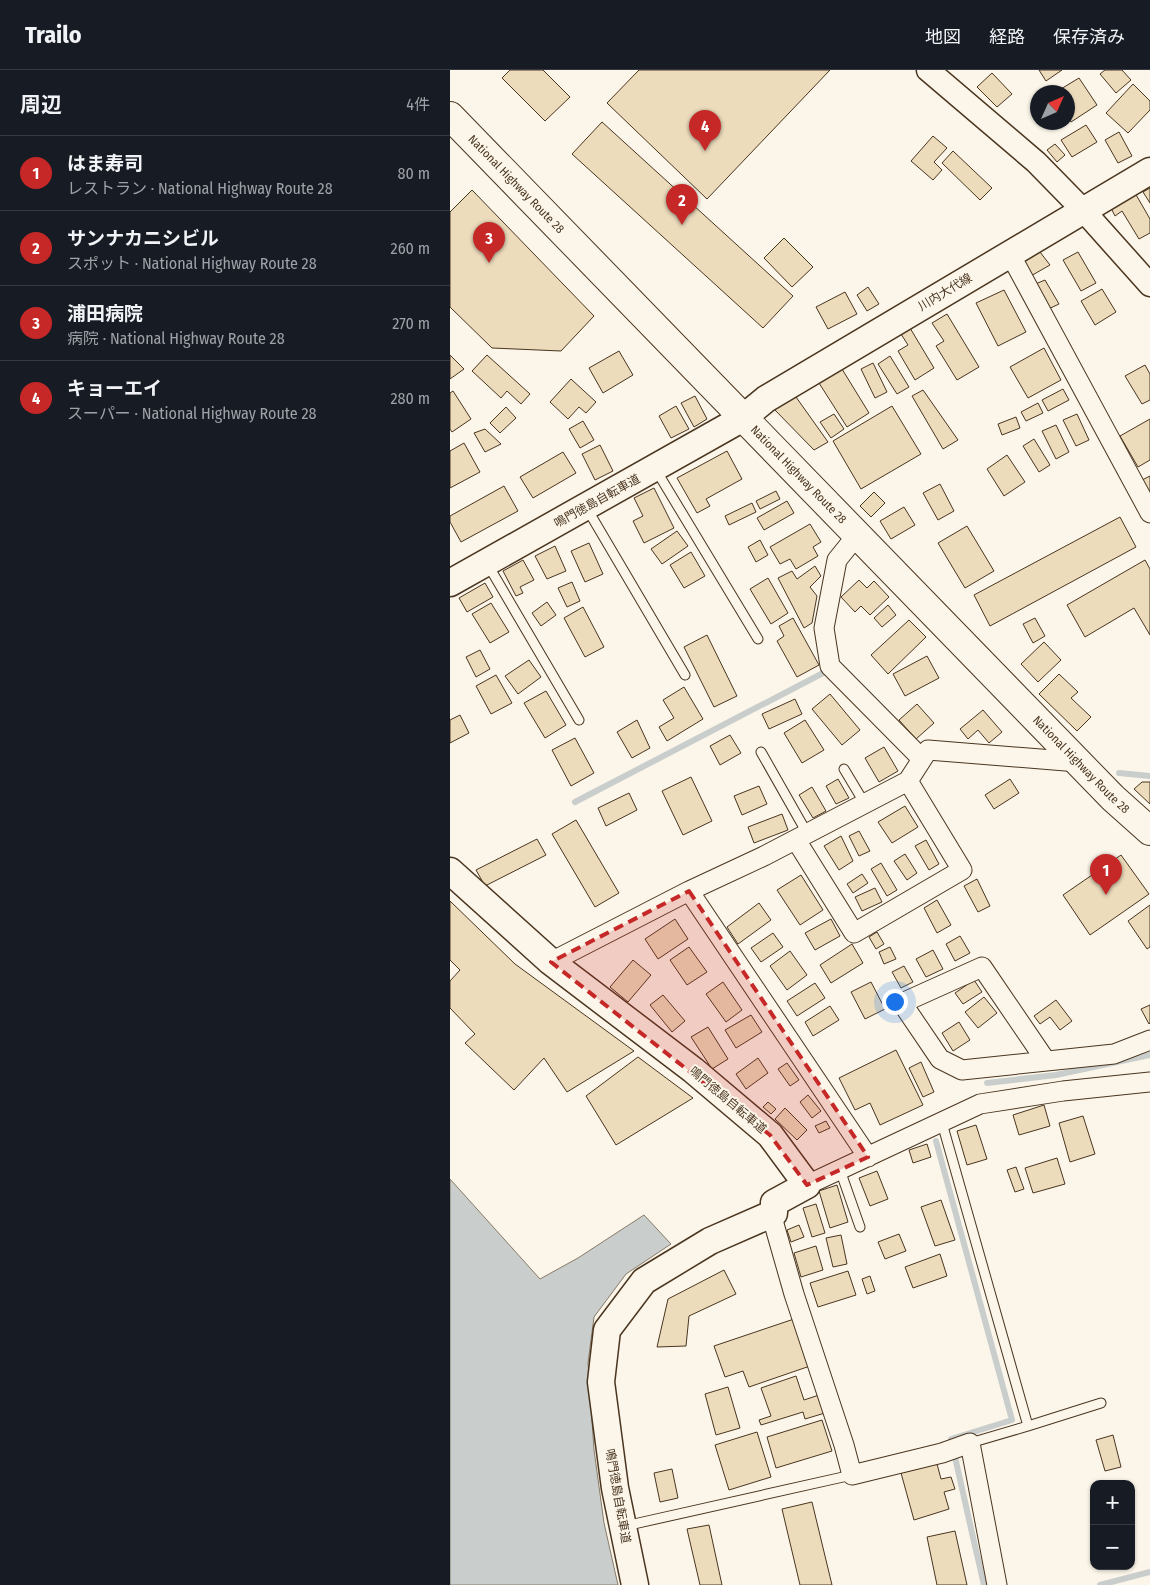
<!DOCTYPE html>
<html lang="ja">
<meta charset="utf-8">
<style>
:root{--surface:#171b24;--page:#242831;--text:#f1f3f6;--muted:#9ea1a6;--line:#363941;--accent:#c62828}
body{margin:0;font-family:"Fira Sans Condensed","Noto Sans JP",sans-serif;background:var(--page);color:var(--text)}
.controls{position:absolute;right:15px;bottom:15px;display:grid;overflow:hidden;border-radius:10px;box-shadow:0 1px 4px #0004}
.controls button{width:45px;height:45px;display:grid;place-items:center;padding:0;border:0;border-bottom:1px solid var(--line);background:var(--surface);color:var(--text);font:25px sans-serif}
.compass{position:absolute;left:580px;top:15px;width:45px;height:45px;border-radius:50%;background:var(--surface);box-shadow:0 1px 4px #0004;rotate:45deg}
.you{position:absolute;left:444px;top:931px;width:18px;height:18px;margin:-12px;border:4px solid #fff;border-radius:50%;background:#1a73e8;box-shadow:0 0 0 8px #1a73e833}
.badge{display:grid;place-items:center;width:32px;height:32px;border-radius:50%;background:var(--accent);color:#fff;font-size:16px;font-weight:700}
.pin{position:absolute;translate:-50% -41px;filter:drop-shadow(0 1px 2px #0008)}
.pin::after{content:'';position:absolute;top:26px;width:18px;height:15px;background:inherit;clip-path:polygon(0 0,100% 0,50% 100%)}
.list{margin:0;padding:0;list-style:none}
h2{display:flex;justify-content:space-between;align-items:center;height:65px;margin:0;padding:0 20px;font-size:21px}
h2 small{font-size:16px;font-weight:400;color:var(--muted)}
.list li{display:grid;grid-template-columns:32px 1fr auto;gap:15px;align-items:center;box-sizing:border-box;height:75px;padding:0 20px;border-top:1px solid var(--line)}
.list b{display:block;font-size:19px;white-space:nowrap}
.list p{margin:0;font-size:16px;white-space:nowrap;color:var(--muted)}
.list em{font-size:16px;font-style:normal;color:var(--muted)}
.map{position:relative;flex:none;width:700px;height:1515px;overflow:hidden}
header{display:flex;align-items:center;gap:30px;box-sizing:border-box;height:70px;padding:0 25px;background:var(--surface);border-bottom:1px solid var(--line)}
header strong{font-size:24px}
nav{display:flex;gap:28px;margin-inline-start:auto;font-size:18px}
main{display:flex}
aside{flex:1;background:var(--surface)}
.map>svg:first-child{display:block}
.water{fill:#c9cecd;stroke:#887966}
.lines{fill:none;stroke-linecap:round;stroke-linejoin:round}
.stream{stroke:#c9cecd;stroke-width:6}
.building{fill:#ecdcbc;stroke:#4a3520}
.service-casing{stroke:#4a3520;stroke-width:11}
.minor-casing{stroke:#4a3520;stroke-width:21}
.tertiary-casing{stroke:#4a3520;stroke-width:25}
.secondary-casing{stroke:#4a3520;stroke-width:29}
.trunk-casing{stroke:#4a3520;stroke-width:30}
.service{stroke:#fbf6e9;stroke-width:9}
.minor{stroke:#fbf6e9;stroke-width:19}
.tertiary{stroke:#fbf6e9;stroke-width:22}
.secondary{stroke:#fbf6e9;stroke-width:26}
.trunk{stroke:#fbf6e9;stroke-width:28}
.marked{fill:#c62828;fill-opacity:0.2;stroke:#c62828;stroke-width:4;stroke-dasharray:10 6;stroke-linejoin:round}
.labels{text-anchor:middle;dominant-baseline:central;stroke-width:4;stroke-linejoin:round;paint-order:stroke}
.street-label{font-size:12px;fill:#4a3520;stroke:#fbf6e9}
</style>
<header>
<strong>Trailo</strong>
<nav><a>地図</a><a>経路</a><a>保存済み</a></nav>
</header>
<main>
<aside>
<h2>周辺<small>4件</small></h2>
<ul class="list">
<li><span class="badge">1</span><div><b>はま寿司</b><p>レストラン · National Highway Route 28</p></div><em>80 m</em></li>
<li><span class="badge">2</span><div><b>サンナカニシビル</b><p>スポット · National Highway Route 28</p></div><em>260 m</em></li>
<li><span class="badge">3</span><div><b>浦田病院</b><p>病院 · National Highway Route 28</p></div><em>270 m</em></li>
<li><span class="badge">4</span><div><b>キョーエイ</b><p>スーパー · National Highway Route 28</p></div><em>280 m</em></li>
</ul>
</aside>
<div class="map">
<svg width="700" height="1515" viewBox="0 0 700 1515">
<rect width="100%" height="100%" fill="#fbf6e9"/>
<path class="water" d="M0,1109l90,100 38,-21 66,-43 27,29 -45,30 -32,43 -6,46 6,87 10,73 14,62h-168z"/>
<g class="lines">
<path class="stream" d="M669,703l31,3
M125,732l250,-130
M537,1013l69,-8 94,-20
M486,1071l76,279 -61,19 21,94 12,52
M650,1515l50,-13"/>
</g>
<path class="building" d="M60,0h33l27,27 -25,24 -43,-43z
M189,0h191l-123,129 -100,-96z
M589,0h23l-16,11z
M655,0h17l9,10 -15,13 -16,-19z
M542,3l20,21 -15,13 -20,-20z
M629,8l18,27 -26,17 -3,-5v-25h-12z
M683,14l17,17v9l-22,23 -22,-20z
M152,52l191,174 -30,32 -191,-174z
M636,55l11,17 -25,15 -11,-17z
M669,62l13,24 -14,7 -13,-23z
M483,66l14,12 -13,14 8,8 -9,10 -22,-19z
M605,74l10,11 -8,7 -10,-12z
M503,81l39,37 -12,12 -38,-37z
M700,118v15l-7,-11z
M22,120l122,126 -33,35 -69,-3 -42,-41v-95z
M685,123l15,26v14l-11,6 -17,-28 -7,5 -4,-8z
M334,168l29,29 -21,20 -28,-29z
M590,182l10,13 -21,12 -8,-14z
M628,182l18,31 -15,8 -18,-31z
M595,210l14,24 -15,7 -11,-26z
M418,217l11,17 -12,7 -10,-16z
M652,219l14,23 -21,13 -14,-24z
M554,220l22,42 -28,14 -22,-43z
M395,222l12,22 -29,15 -12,-22z
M497,244l32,53 -22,13 -21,-34 8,-5 -12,-18z
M460,258l24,40 -19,12 -17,-29 10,-6 -7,-11z
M594,278l17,32 -33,18 -18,-31z
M169,281l14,24 -30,18 -14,-25z
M0,285l14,14 -14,10z
M37,285l43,39 -9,10 -14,-13 -6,7 -29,-27z
M440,286l19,31 -12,7 -19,-30z
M423,293l14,29 -12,6 -14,-29z
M695,295l5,9v26l-8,4 -17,-28z
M392,299l27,44 -22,14 -28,-44z
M121,309l25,23 -10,11 -7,-6 -11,12 -18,-17z
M613,319l6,11 -21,11 -6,-11z
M473,320l35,50 -15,9 -31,-53z
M3,321l18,28 -19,13 -2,-3v-36z
M245,326l12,23 -13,8 -13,-24z
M346,327l32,45 -14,8 -41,-42z
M588,333l5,10 -17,8 -5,-9z
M226,336l13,23 -18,9 -12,-22z
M442,336l29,48 -60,35 -28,-48z
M56,337l10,11 -16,15 -10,-10z
M384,344l10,15 -13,9 -11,-16z
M627,344l12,26 -13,6 -13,-26z
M566,347l4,11 -18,7 -4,-11z
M700,349v41l-12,7 -18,-31z
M133,351l11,19 -14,8 -11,-19z
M606,355l13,27 -13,7 -14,-28z
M35,359l16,15 -16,8 -11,-19z
M584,369l16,26 -11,7 -16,-26z
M14,373l16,29 -30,16v-37z
M150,375l13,26 -18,9 -13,-26z
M277,381l15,28 -36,20 4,7 -13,7 -20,-35z
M113,382l13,21 -43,25 -13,-21z
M557,385l18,27 -21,14 -17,-27z
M700,406v25l-10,-20z
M490,414l14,27 -16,9 -15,-27z
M54,416l14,25 -57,31 -11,-20v-6z
M204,418l20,40 -30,15 -11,-22 10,-5 -9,-18z
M326,421l4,8 -20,10 -4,-8z
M424,422l11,11 -14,14 -11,-11z
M337,431l7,12 -30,17 -7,-12z
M302,433l4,9 -27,13 -4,-9z
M454,437l11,18 -24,14 -11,-18z
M670,447l16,30 -146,79 -16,-31z
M360,454l11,18 -8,5 5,9 -22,13 -6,-10 -10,5 -10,-17z
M517,456l27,45 -29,17 -27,-45z
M227,461l11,15 -26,18 -11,-15z
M310,470l8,15 -12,7 -8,-15z
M139,473l14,31 -18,8 -14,-31z
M105,476l11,25 -19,8 -12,-23z
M241,482l14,24 -21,12 -14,-23z
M73,490l11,20 -14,7 3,6 -7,3 -13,-25z
M695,490l5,9v66l-16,-27 -49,29 -18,-32z
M365,496l6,10 -11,11 7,9 -5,27 -8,5 -26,-50 14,-7 5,8z
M318,508l20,35 -17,11 -21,-35z
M409,510l8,8 7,-7 15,16 -19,18 -9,-9 -6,6 -14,-15z
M122,512l8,19 -13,6 -9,-19z
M35,513l8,14 -26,15 -8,-14z
M97,532l9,13 -15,11 -9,-13z
M41,533l18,29 -19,11 -18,-29z
M438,535l8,10 -14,12 -8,-9z
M133,537l21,40 -19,10 -21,-39z
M343,548l26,47 -22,12 -20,-36 7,-5 -5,-10z
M585,548l10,18 -12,7 -10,-19z
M459,550l17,17 -38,37 -17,-19z
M257,565l30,61 -23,11 -30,-60z
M594,572l17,18 -23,22 -17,-18z
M30,580l10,19 -14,8 -10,-20z
M477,586l12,22 -34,18 -12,-22z
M79,590l12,17 -23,17 -13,-18z
M609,604l19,18 -7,6 20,19 -14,14 -38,-37z
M46,605l16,28 -21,11 -15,-28z
M234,617l19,32 -36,22 -8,-14 15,-9 -11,-18z
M96,621l20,34 -21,13 -21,-35z
M380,624l30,36 -18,15 -30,-36z
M345,629l7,15 -33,15 -7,-15z
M467,634l17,19 -18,16 -17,-19z
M533,640l19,22 -13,11 -11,-13 -10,9 -8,-10z
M10,645l9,18 -19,10v-23z
M187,650l13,28 -18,10 -15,-26z
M355,650l19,30 -22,13 -18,-30z
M280,665l11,18 -21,12 -10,-19z
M125,668l19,35 -23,13 -19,-36z
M434,677l14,24 -19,11 -14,-24z
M241,707l21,44 -29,14 -21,-44z
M388,709l11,19 -13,6 -10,-18z
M560,709l9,14 -25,16 -9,-14z
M692,712h8v22l-16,-15z
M309,716l8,18 -25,11 -8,-19z
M362,717l14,24 -13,7 -14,-23z
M179,723l8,17 -31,16 -8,-18z
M455,736l13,21 -26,16 -14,-21z
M332,744l6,16 -34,13 -6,-16z
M126,750l43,73 -24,14 -43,-73z
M409,761l11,20 -11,5 -10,-20z
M391,766l12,25 -14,9 -15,-24z
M87,769l9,16 -61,31 -9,-16z
M476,770l13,24 -10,6 -14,-24z
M455,784l12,19 -10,7 -13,-19z
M671,785l28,39 -59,41 -27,-40z
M431,793l16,27 -10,6 -16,-27z
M412,804l6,9 -15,10 -6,-9z
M351,805l22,35 -23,15 -23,-35z
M527,809l13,27 -12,6 -14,-26z
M425,818l7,14 -20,9 -7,-14z
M487,830l14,25 -14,8 -13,-25z
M0,831l65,63 119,87 -67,41 -23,-34 -30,32 -49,-47 10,-9 -25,-26v-27l10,-11 -10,-10z
M309,833l12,17 -33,24 -11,-17z
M700,835v42l-3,2 -19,-28z
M225,849l13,20 -30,20 -13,-20z
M381,849l9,17 -25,14 -10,-17z
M427,862l7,12 -8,5 -7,-12z
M323,863l10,14 -22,15 -10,-14z
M510,866l10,17 -15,8 -9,-17z
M402,874l11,19 -32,20 -11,-18z
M239,877l18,25 -20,13 -17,-25z
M440,877l6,12 -12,5 -5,-12z
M483,880l10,19 -17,8 -10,-18z
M340,881l17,24 -20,15 -17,-24z
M183,890l18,15 -23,27 -18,-15z
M454,896l9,16 -12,6 -9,-16z
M524,910l8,12 -19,12 -8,-11z
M273,912l19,28 -16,12 -20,-28z
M421,912l14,27 -20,10 -14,-27z
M365,913l10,15 -28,18 -10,-15z
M213,925l22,26 -13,11 -22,-27z
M534,927l13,16 -19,15 -13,-16z
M606,930l16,21 -12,9 -10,-13 -10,7 -6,-8z
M700,935v18l-1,1 -8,-15z
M380,936l9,14 -26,16 -8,-14z
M301,945l11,17 -26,16 -11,-18z
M509,952l11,18 -17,11 -11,-18z
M258,957l20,32 -16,10 -21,-32z
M446,980l27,55 -43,20 -10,-22 -15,7 -16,-32z
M188,987l55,41 -77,47 -30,-49z
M308,988l10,15 -22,16 -10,-15z
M471,992l13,30 -11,5 -14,-29z
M337,993l12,17 -9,6 -12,-17z
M358,1025l13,16 -9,7 -12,-16z
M318,1032l8,7 -5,5 -8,-7z
M594,1035l6,21 -31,9 -6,-20z
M335,1038l22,22 -10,10 -22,-21z
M633,1046l12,38 -25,8 -11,-39z
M376,1051l4,7 -11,5 -4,-7z
M526,1055l11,34 -20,6 -10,-34z
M477,1074l4,13 -18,6 -4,-13z
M607,1088l8,26 -32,9 -8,-25z
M566,1097l8,22 -9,3 -8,-22z
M427,1101l11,28 -18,7 -11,-28z
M387,1115l11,37 -18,6 -11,-37z
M491,1130l14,40 -20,6 -14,-39z
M366,1134l9,29 -13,4 -9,-29z
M349,1155l5,12 -13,5 -4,-12z
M449,1164l7,17 -21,8 -7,-17z
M391,1165l6,29 -14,3 -7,-29z
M366,1176l7,24 -22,7 -7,-24z
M490,1184l7,22 -34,12 -8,-21z
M274,1200l12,24 -47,22 -3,30 -29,1 11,-48z
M398,1201l8,24 -38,12 -8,-24z
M420,1206l5,15 -8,3 -5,-15z
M344,1249l16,47 -61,21 -6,-16 -18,6 -11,-31z
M346,1306l8,24 15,-5 6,18 -20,6 -2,-7 -42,13 -2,-5 12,-4 -10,-28z
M278,1317l12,41 -24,7 -11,-41z
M372,1350l10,31 -56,17 -9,-31z
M307,1362l14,45 -42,13 -14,-45z
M663,1365l8,32 -16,4 -9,-31z
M487,1394l4,15 10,-2 4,12 -11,3 5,17 -35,11 -13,-47z
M222,1399l6,29 -18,4 -6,-29z
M362,1432l20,83h-32l-18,-76z
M259,1455l13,60h-22l-13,-56z
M505,1461l12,54h-30l-10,-48z"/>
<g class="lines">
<defs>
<path id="service" d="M206,400l102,169
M136,437l99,168
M38,495l91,155
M311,682l46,81
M394,699l21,35
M492,1053l86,303 -58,17
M390,1100l20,57
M578,1356l73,-23
M175,1456l227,-51"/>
<path id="minor" d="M560,184l140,259
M407,465l-20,25 -13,68 6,38 92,93
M346,770l58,93 108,-63 -54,-89
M239,821l179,266
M101,892l138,-71 75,-35 144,-75 20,-31 150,12
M596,991l-64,-94 -80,36 38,56 22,11 152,-16 36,-14
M357,1115l173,-81 83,-13 87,-9
M324,1143v11l20,70 50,151 8,30 90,-22 28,-10 27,142"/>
<path id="tertiary" d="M478,0l108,92 47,48 67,75"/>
<path id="secondary" d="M0,513l293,-165 23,-19 384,-228
M0,801l101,91 142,108 77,65 37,50 -33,18v10l-64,28 -66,40 -37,49 -6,52 14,106 20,97"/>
<g id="trunk">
<path id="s1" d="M0,46l663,682 37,33"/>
</g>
</defs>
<use href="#service" class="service-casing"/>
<use href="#minor" class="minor-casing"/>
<use href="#tertiary" class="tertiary-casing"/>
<use href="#secondary" class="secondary-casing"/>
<use href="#trunk" class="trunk-casing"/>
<use href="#service" class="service"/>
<use href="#minor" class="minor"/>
<use href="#tertiary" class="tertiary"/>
<use href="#secondary" class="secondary"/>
<use href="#trunk" class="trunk"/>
</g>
<path class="marked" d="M239,821l179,266 -61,28 -37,-50 -219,-173z"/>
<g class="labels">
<g class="street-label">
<text stroke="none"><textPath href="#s1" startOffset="95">National Highway Route 28</textPath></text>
<text transform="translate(495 222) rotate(-31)">川内大代線</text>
<text stroke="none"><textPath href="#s1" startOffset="500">National Highway Route 28</textPath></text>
<text transform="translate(147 431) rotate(-29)">鳴門徳島自転車道</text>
<text stroke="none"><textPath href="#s1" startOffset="905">National Highway Route 28</textPath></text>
<text transform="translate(278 1030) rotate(40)">鳴門徳島自転車道</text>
<text transform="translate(168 1426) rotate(80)">鳴門徳島自転車道</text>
</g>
</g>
</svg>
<div class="controls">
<button>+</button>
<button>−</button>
</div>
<svg class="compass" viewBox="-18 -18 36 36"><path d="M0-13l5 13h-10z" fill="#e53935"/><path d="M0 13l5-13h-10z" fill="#9ea1a6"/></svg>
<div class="you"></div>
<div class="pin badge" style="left:656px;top:825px">1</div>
<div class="pin badge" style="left:232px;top:155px">2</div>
<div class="pin badge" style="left:39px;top:193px">3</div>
<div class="pin badge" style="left:255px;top:81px">4</div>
</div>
</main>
